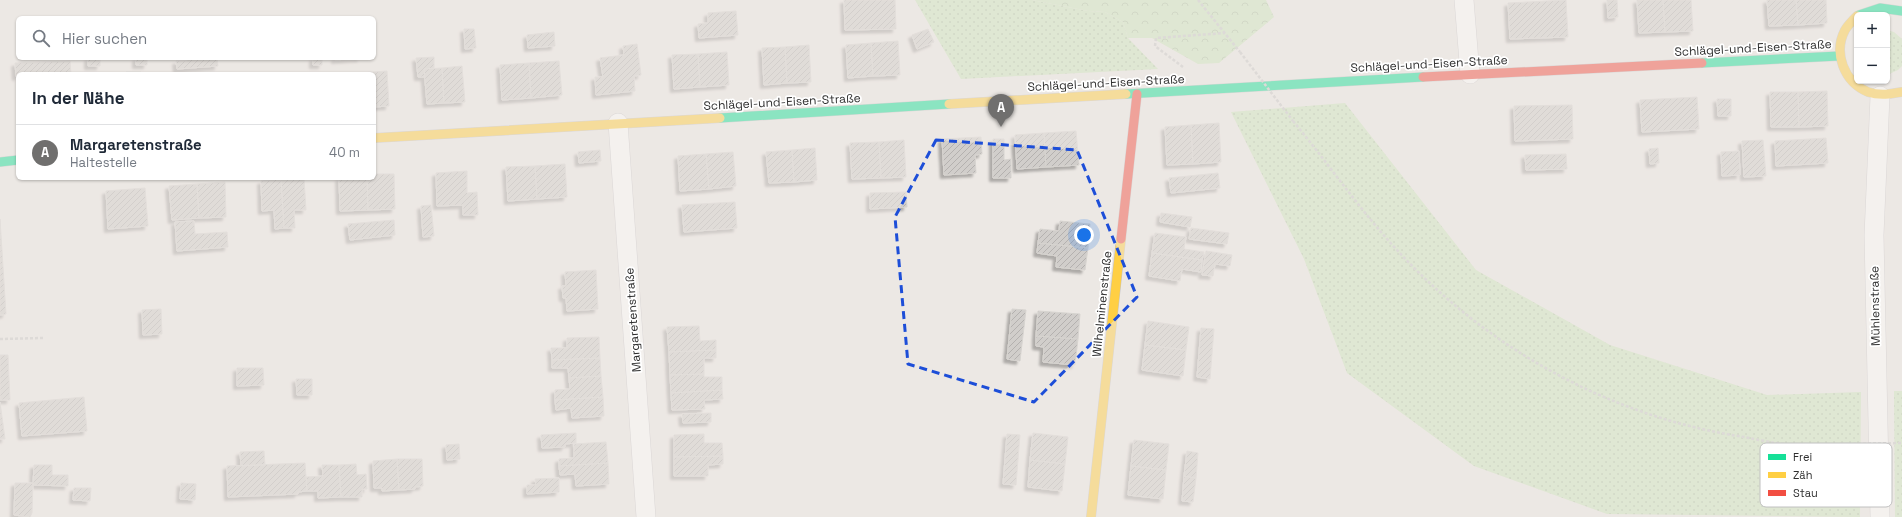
<!DOCTYPE html>
<html lang="de">
<meta charset="utf-8">
<style>
:root{--surface:#fff;--page:#f6f6f7;--text:#1f2937;--muted:#747a83;--line:#e0e1e3;--accent:#706f6e}
body{margin:0;font-family:"Space Grotesk",sans-serif;background:var(--page);color:var(--text)}
.controls{position:absolute;right:12px;top:12px;display:grid;overflow:hidden;border-radius:6px;box-shadow:0 1px 3px #0004}
.controls button{width:36px;height:36px;display:grid;place-items:center;padding:0;border:0;border-bottom:1px solid var(--line);background:var(--surface);color:var(--text);font:20px sans-serif}
.you{position:absolute;left:1084px;top:235px;width:14px;height:14px;margin:-10px;border:3px solid #fff;border-radius:50%;background:#1a73e8;box-shadow:0 0 0 6px #1a73e833}
.badge{display:grid;place-items:center;width:26px;height:26px;border-radius:50%;background:var(--accent);color:#fff;font-size:13px;font-weight:700}
.pin{position:absolute;translate:-50% -33px;filter:drop-shadow(0 1px 2px #0008)}
.pin::after{content:'';position:absolute;top:21px;width:14px;height:12px;background:inherit;clip-path:polygon(0 0,100% 0,50% 100%)}
.list{margin:0;padding:0;list-style:none}
h2{display:flex;justify-content:space-between;align-items:center;height:52px;margin:0;padding:0 16px;font-size:17px}
h2 small{font-size:13px;font-weight:400;color:var(--muted)}
.list li{display:grid;grid-template-columns:26px 1fr auto;gap:12px;align-items:center;box-sizing:border-box;height:56px;padding:0 16px;border-top:1px solid var(--line)}
.list b{display:block;font-size:15px;white-space:nowrap}
.list p{margin:0;font-size:13px;white-space:nowrap;color:var(--muted)}
.list em{font-size:13px;font-style:normal;color:var(--muted)}
.icon{flex:none;width:22px;height:22px;fill:none;stroke:currentColor;stroke-width:2;stroke-linecap:round;stroke-linejoin:round}
.map{position:relative;flex:none;width:1902px;height:517px;overflow:hidden}
.search{position:absolute;background:var(--surface);box-shadow:0 1px 3px #0004;left:16px;top:16px;width:360px;height:44px;display:flex;align-items:center;gap:10px;box-sizing:border-box;padding:0 14px;border-radius:6px;color:var(--muted);font-size:15px}
.panel{position:absolute;background:var(--surface);box-shadow:0 1px 3px #0004;left:16px;top:72px;width:360px;height:108px;border-radius:6px}
.map>svg:first-child{display:block}
.grass{fill:url(#grass-dots)}
.park{fill:url(#park-crowns)}
.building{fill:url(#building-hatch);stroke:#d7d4d0;filter:url(#shadow)}
.lines{fill:none;stroke-linecap:round;stroke-linejoin:round}
.street-casing{stroke:#c5c4c5;stroke-width:20}
.fast-casing{stroke:#c5c4c5;stroke-width:10}
.slow-casing{stroke:#c5c4c5;stroke-width:10}
.jam-casing{stroke:#c5c4c5;stroke-width:10}
.path{stroke:#c9c9c8;stroke-width:2.5;stroke-dasharray:3 2;stroke-linecap:butt}
.street{stroke:#fcfcfb;stroke-width:19}
.fast{stroke:#16e098;stroke-width:9}
.slow{stroke:#ffcf43;stroke-width:9}
.jam{stroke:#f24e42;stroke-width:9}
.path-bridge{stroke:#c9c9c8;stroke-width:2.5;stroke-dasharray:3 2;stroke-linecap:butt}
.marked{fill:none;stroke:#1d4ed8;stroke-width:3;stroke-dasharray:8 5;stroke-linejoin:round}
.labels{text-anchor:middle;dominant-baseline:central;stroke-width:3.5;stroke-linejoin:round;paint-order:stroke}
.street-label{font-size:12px;fill:#2e2e2e;stroke:#fff}
.key{fill:#fff;stroke:#c0c0c0;stroke-width:1}
.key-label{font-size:11px;fill:#2e2e2e}
</style>
<div class="map">
<svg width="1902" height="517" viewBox="0 0 1902 517">
<defs>
<pattern id="grass-dots" width="8" height="8" patternUnits="userSpaceOnUse"><rect width="8" height="8" fill="#cee6be"/><path d="M2 2h.1M6 6h.1" fill="none" stroke="#b1c6a4" stroke-width="1.8" stroke-linecap="round"/></pattern>
<pattern id="park-crowns" width="20" height="18" patternUnits="userSpaceOnUse"><rect width="20" height="18" fill="#cee6be"/><path d="M2 6a3 3 0 1 1 6 0M12 15a3 3 0 1 1 6 0" fill="none" stroke="#b1c6a4"/></pattern>
<pattern id="building-hatch" width="6" height="6" patternUnits="userSpaceOnUse"><rect width="6" height="6" fill="#d1cecb"/><path d="M-1 1l2-2M0 6l6-6M5 7l2-2" fill="none" stroke="#b4b1af"/></pattern>
<filter id="shadow"><feDropShadow dx="-3.5" dy="3.5" stdDeviation="1" flood-color="#0004"/></filter>
</defs>
<rect width="100%" height="100%" fill="#ece8e4"/>
<path class="grass" d="M915,0h117l56,11 17,1 18,10 5,16 30,31 -197,10z
M1887,30l7,2 8,7v27l-4,4 -11,5z
M1345,103l131,167 134,75 157,50 94,-3 -1,125 -253,-3 -133,-48 -127,-93 -43,-114 -73,-147z
M1894,391h8v126h-7z"/>
<path class="park" d="M1032,0h234l8,17 -55,46 -21,1 -46,-26h-24l-5,-16 -18,-10 -17,-1z"/>
<path class="building" d="M844,0h51l1,29 -51,1z
M1566,0l2,37 -58,2 -2,-36z
M1607,0h10l1,17 -10,1z
M1637,0h26l2,32 -26,1z
M1663,0h28l2,31 -28,1z
M1767,0h29l2,25 -29,1z
M1796,0h30l1,23 -29,2z
M736,11l2,24 -39,3 -1,-14 10,-1v-10z
M464,29h10l2,19 -11,1z
M928,29l6,13 -17,7 -5,-14z
M554,32l1,14 -27,2 -1,-13z
M898,41l2,34 -27,1 -2,-33z
M871,43l2,33 -25,2 -2,-33z
M637,44l4,31 -7,1 1,15 -39,4 -1,-18h8l-3,-19 24,-3 -1,-9z
M809,45l2,37 -24,1 -2,-36z
M785,47l2,36 -23,2 -2,-37z
M727,52l2,33 -29,2 -2,-33z
M698,54l2,33 -26,2 -2,-34z
M434,57v11l-10,1 1,8h-7l-2,-19z
M88,58h12v8h-12z
M136,58h11v7h-11z
M187,58h30l1,8 -41,3 -1,-8h11z
M313,58h9v7h-9z
M335,58h26l-26,2z
M70,61l1,13h-53v3h-2l-1,-14z
M559,61l3,34 -31,3 -2,-35z
M529,63l2,35 -29,2 -2,-35z
M462,66l3,36 -21,1 -2,-35z
M442,68l2,35 -17,1 -3,-35z
M387,71l2,35 -15,1v-33l-15,-1z
M126,72h15v2h-15z
M1827,91l1,35 -29,1 -1,-35z
M1770,92h28l1,35h-28z
M1697,97l2,32 -57,3 -2,-32z
M1717,99h14v17h-13z
M1572,105l1,34 -58,2 -1,-35z
M1219,123l2,39 -28,2 -2,-39z
M1191,125l2,39 -26,1 -2,-38z
M1076,131l3,34 -33,2 -2,-34z
M1044,133l2,34 -29,2 -2,-34z
M981,137l1,17 -7,1 1,18 -32,2 -2,-36z
M1826,138l2,25 -52,3 -1,-25z
M993,139h11v21l7,-1v19h-18z
M904,140l2,37 -25,1 -2,-36z
M1763,140l3,36 -22,1 -2,-36z
M879,142l2,36 -29,1 -2,-36z
M815,148l2,32 -23,2 -2,-32z
M1658,148l1,15 -9,1 -1,-15z
M600,150l1,11 -22,2 -1,-11z
M792,150l2,32 -25,1 -3,-31z
M1739,151l1,24 -18,1 -1,-24z
M733,152l3,34 -27,3 -3,-35z
M706,154l3,35 -29,2 -2,-35z
M1566,154l1,15 -41,1 -1,-15z
M565,164l2,33 -30,2 -2,-33z
M535,166l2,33 -29,2 -2,-34z
M467,171v22l10,-1 1,23h-15v-10l-26,1 -1,-33z
M1218,173l2,15 -49,5 -2,-15z
M374,174h20l1,35 -27,1 -1,-32h7z
M304,178l2,32h-12l1,18h-11l-3,-49z
M339,178h28l1,32 -28,1z
M281,179l3,49 -9,1 -1,-19 -12,1 -1,-30z
M225,182l1,35 -27,1 -2,-34z
M197,184l2,34 -27,2 -3,-34z
M145,188l3,38 -40,3 -2,-38z
M906,192l1,15 -37,2v-16z
M735,202l2,26 -53,4 -2,-27z
M431,205l3,31 -11,1 -2,-31z
M1161,213l31,4 -2,10 -30,-5z
M0,219l6,95 -6,1z
M394,220l1,15 -45,5 -2,-16z
M194,221l1,13 32,-2 1,15 -51,4 -2,-29z
M1060,221l30,3 -2,24 -50,-5 2,-14 19,2z
M1191,228l38,5 -2,11 -38,-5z
M1155,233l31,4 -2,12 20,3 -2,8 -50,-7z
M1038,243l50,5 -3,22 -29,-3 1,-11 -20,-3z
M1206,251l26,4 -2,11 -15,-2 -2,12 -11,-1z
M1152,253l50,7 -1,12 -19,-3 -2,12 -31,-5z
M596,270l2,39 -31,2 -1,-13h-3l-1,-12h4l-1,-14z
M161,309l1,25 -19,1 -1,-25z
M1012,309l14,1 -6,51 -13,-2z
M1038,311l42,3 -2,25 -42,-3z
M1148,321l41,6 -3,23 -41,-5z
M699,326l1,15 16,-1v10l-47,2 -2,-25z
M1201,328l13,1 -4,50 -13,-2z
M1036,336l42,3 -3,26 -32,-3 1,-15 -8,-1z
M599,337l1,21 -48,2 -1,-12h16v-10z
M1145,345l41,5 -3,26 -41,-6z
M716,350v8h-12v16l-34,1 -1,-23z
M0,355h8l2,45h-10z
M600,358l1,18 -32,2 -1,-10h-16v-8z
M237,368h26l1,17 -27,1z
M704,374v3h18v13l-51,3 -1,-18z
M601,376l2,21 -48,3v-10l15,-1 -1,-11z
M296,379h16v16h-15z
M722,390l1,9 -19,1 1,9 -33,1 -1,-17z
M84,397l3,34 -65,5 -3,-33z
M603,397l1,19 -32,2 -1,-10 -15,2 -1,-10z
M0,402l5,37h-5z
M711,413v9l-28,1 -1,-9z
M576,433v10l-11,1v3l-23,1 -1,-13z
M1033,433l35,4 -3,27 -35,-4z
M704,434v9h18l1,13 -49,1v-22z
M1007,434l13,1 -4,50 -13,-1z
M1134,440l35,4 -3,26 -35,-4z
M606,442l2,21 -49,3v-7l15,-1v-14z
M459,444l1,15 -13,1 -1,-15z
M264,451l1,14 -24,1 -1,-14z
M1187,451l11,2 -2,25 -12,-2z
M723,456v8l-15,1v11h-34v-19z
M397,459l2,31 -17,1v-3h-8l-1,-27z
M397,459h25l1,27 -8,1v2l-16,1z
M1030,460l35,4 -3,27 -34,-4z
M305,463l2,28 -9,1v2l-70,3 -1,-31z
M608,463l1,21 -33,2 -1,-12 -15,1 -1,-9z
M356,464l1,11 9,-1 1,15h-5v8h-21l-2,-32z
M34,465h18v10h16v11l-35,-1z
M322,465h17l2,32 -23,1v-7h-11l-1,-14 17,-1z
M1131,466l35,4 -3,29 -35,-4z
M1184,476l12,2 -3,24 -11,-1z
M559,478v14l-32,2v-9h9l-1,-6z
M15,483h18l-1,30 -2,4 -16,-2z
M181,483l15,1 -1,16 -15,-1z
M74,488h17l-1,13 -17,-1z"/>
<g class="lines">
<defs>
<path id="street" d="M1464,0l6,74
M618,123l28,394
M1880,517l-6,-282 6,-139"/>
<path id="fast" d="M1859,15l21,-7 22,3
M1702,63l137,-7
M1126,94l297,-17
M720,118l229,-14
M0,162l18,-2"/>
<path id="slow" d="M1857,16c-4,4 -9,9 -12,14 -12,23 -1,52 23,62 12,4 23,2 34,0
M949,104l177,-10
M374,138l346,-20
M1091,517l30,-278"/>
<path id="jam" d="M1423,77l279,-14
M1121,239l16,-145"/>
</defs>
<use href="#street" class="street-casing"/>
<use href="#fast" class="fast-casing"/>
<use href="#slow" class="slow-casing"/>
<use href="#jam" class="jam-casing"/>
<path class="path" d="M1198,0l42,52
M1183,67l-28,-21 1,-8 69,-5
M1293,121c35,42 66,88 104,129 91,99 214,167 347,187 16,3 33,7 50,8 18,1 36,-1 54,-1
M0,339l43,-1"/>
<use href="#street" class="street"/>
<use href="#fast" class="fast"/>
<use href="#slow" class="slow"/>
<use href="#jam" class="jam"/>
<path class="path-bridge" d="M1240,52l53,69
M1848,444l54,-1"/>
</g>
<path d="M0 0H1902V517H0ZM936,140l141,10 60,147 -103,105 -126,-38 -13,-147z" fill="#ece8e4" fill-opacity=".55" fill-rule="evenodd"/>
<path class="marked" d="M936,140l141,10 60,147 -103,105 -126,-38 -13,-147z"/>
<g class="labels">
<g class="street-label">
<text transform="translate(1753 48) rotate(-3)">Schlägel-und-Eisen-Straße</text>
<text transform="translate(1429 64) rotate(-3)">Schlägel-und-Eisen-Straße</text>
<text transform="translate(1106 83) rotate(-3)">Schlägel-und-Eisen-Straße</text>
<text transform="translate(782 102) rotate(-3)">Schlägel-und-Eisen-Straße</text>
<text transform="translate(1102 304) rotate(-84)">Wilhelminenstraße</text>
<text transform="translate(1875 306) rotate(-91)">Mühlenstraße</text>
<text transform="translate(633 320) rotate(-94)">Margaretenstraße</text>
</g>
</g>
<rect x="1760" y="443" width="132" height="64" rx="6" class="key"/>
<rect x="1768" y="454" width="18" height="6" fill="#16e098"/>
<rect x="1768" y="472" width="18" height="6" fill="#ffcf43"/>
<rect x="1768" y="490" width="18" height="6" fill="#f24e42"/>
<g class="key-label">
<text x="1793" y="461">Frei</text>
<text x="1793" y="479">Zäh</text>
<text x="1793" y="497">Stau</text>
</g>
</svg>
<div class="controls">
<button>+</button>
<button>−</button>
</div>
<div class="you"></div>
<div class="pin badge" style="left:1001px;top:127px">A</div>
<div class="search"><svg class="icon" aria-label="search" viewBox="0 0 24 24"><circle cx="10" cy="10" r="6"/><path d="M15 15l6 6"/></svg>Hier suchen</div>
<section class="panel">
<h2>In der Nähe<small></small></h2>
<ul class="list">
<li><span class="badge">A</span><div><b>Margaretenstraße</b><p>Haltestelle</p></div><em>40 m</em></li>
</ul>
</section>
</div>
